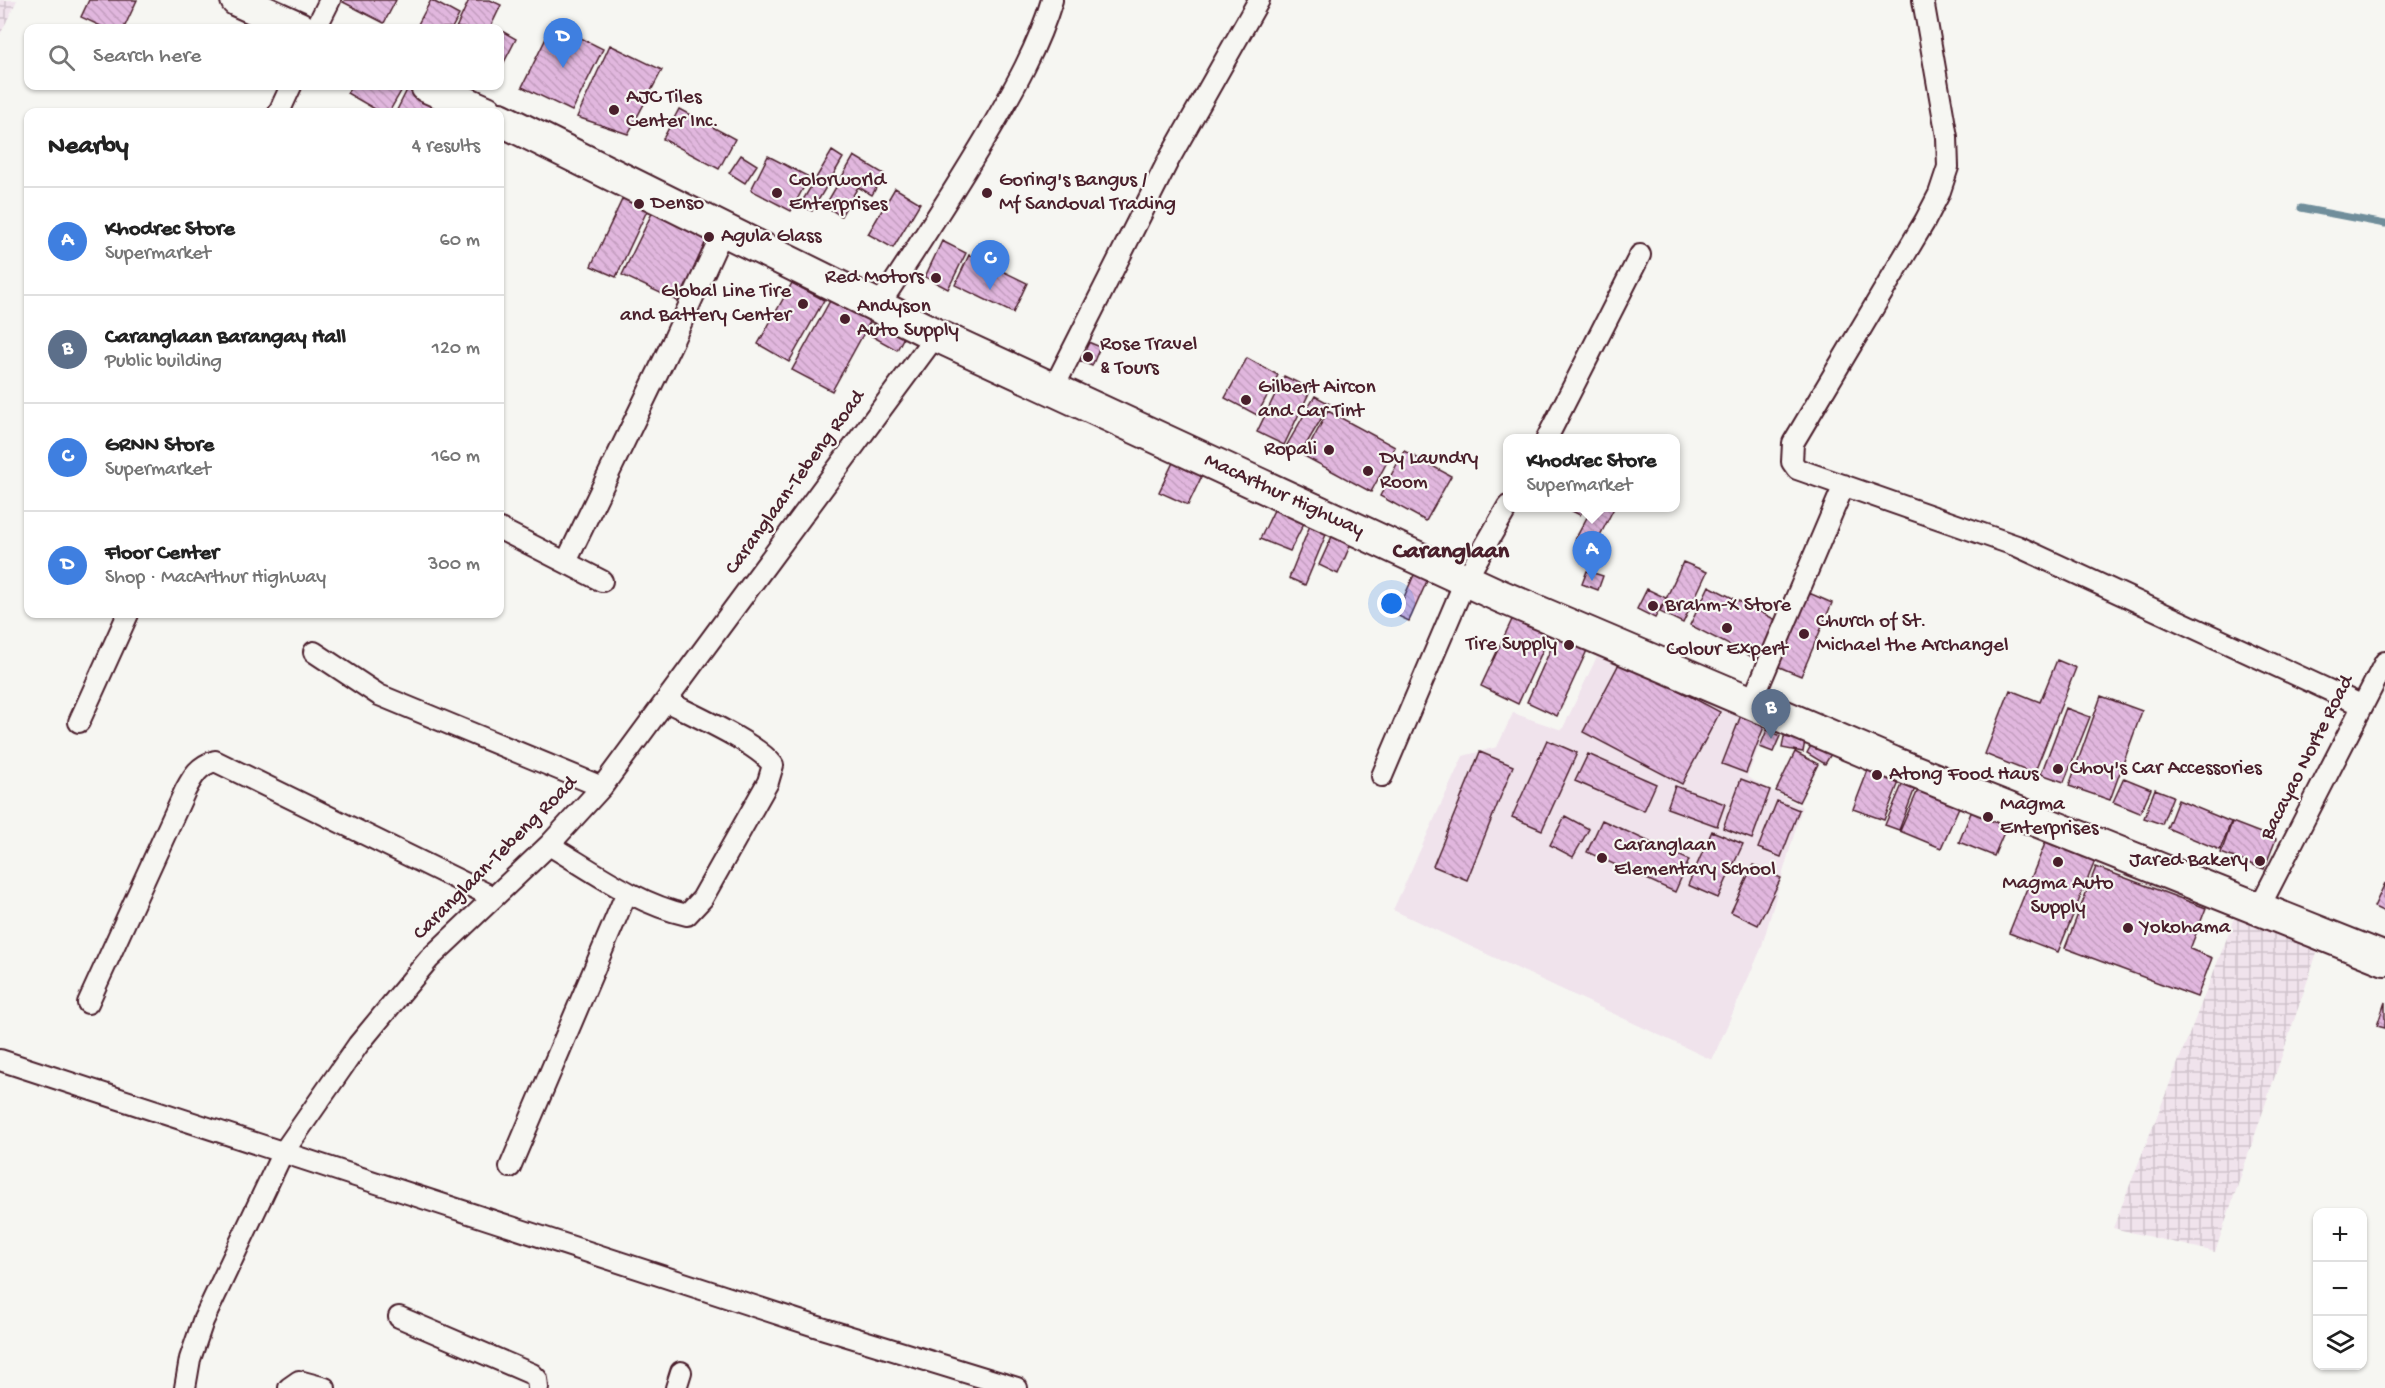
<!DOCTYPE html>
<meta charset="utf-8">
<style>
:root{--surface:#fff;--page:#f2f2f2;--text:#222;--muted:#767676;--line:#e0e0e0;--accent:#4a1f2b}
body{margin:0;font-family:"Gochi Hand",sans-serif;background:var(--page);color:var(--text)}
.controls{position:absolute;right:18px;bottom:18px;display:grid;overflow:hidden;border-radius:12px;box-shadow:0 2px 4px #0004}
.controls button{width:54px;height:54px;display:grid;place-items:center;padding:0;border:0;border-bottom:2px solid var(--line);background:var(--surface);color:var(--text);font:30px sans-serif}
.you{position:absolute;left:1392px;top:604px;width:21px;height:21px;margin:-15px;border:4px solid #fff;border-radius:50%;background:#1a73e8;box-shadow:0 0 0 9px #1a73e833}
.badge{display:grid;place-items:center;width:39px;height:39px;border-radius:50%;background:var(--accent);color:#fff;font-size:20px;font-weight:700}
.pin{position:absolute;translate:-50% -50px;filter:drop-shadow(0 2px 3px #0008)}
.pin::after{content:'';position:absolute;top:32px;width:21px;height:18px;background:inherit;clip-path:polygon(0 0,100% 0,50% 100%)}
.popup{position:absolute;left:1503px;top:434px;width:177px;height:78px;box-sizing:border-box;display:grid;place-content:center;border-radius:12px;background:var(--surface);filter:drop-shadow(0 2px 4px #0005);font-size:20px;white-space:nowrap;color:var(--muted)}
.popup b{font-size:22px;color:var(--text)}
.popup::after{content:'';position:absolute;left:50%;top:100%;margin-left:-12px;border:12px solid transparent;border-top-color:var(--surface)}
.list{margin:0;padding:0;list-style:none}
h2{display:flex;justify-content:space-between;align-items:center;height:78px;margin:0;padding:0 24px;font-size:26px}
h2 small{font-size:20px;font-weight:400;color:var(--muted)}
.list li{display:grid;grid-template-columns:39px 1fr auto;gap:18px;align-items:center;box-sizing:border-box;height:108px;padding:0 24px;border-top:2px solid var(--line)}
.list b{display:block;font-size:22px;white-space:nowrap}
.list p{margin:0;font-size:20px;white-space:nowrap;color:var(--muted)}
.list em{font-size:20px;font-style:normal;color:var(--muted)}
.icon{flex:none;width:33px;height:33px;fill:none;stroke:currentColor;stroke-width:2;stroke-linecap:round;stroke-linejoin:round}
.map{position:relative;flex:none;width:2385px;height:1388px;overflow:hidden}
.search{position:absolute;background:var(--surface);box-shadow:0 2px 4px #0004;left:24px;top:24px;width:480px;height:66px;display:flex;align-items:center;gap:15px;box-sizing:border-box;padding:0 21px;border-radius:12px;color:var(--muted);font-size:22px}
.panel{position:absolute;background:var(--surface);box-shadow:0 2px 4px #0004;left:24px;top:108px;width:480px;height:510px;border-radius:12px}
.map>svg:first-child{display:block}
.built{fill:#f0e3ec}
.industrial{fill:url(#industrial-grid)}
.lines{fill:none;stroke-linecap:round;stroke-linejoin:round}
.stream{stroke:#708e9b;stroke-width:7}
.building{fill:url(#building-back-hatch);stroke:#4a1f2b;stroke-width:1.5}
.street-casing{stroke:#4a1f2b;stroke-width:24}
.primary-casing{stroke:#4a1f2b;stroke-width:36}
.street{stroke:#f6f6f2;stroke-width:20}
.primary{stroke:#f6f6f2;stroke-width:32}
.poi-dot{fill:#4a1f2b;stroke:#f6f6f2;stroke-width:2}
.labels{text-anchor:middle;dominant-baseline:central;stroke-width:4.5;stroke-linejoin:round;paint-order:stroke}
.poi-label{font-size:21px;fill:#4a1f2b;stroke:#f6f6f2;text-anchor:start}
.street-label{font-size:21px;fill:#4a1f2b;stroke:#f6f6f2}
.quarter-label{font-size:24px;font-weight:bold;fill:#4a1f2b;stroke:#f6f6f2}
</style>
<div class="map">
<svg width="2385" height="1388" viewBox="0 0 2385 1388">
<defs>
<pattern id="industrial-grid" width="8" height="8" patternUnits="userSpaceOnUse" patternTransform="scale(1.5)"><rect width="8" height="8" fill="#f0e3ec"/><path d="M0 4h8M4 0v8" fill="none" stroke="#cfc2cb"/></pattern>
<pattern id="building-back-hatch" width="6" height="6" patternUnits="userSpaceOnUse" patternTransform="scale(1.5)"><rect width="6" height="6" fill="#e1b7de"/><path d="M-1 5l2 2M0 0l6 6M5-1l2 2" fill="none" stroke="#c39dbf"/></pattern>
</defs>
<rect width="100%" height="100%" fill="#f6f6f2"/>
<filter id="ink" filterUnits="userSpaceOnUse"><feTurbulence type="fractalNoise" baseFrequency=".0167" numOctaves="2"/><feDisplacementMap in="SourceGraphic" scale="12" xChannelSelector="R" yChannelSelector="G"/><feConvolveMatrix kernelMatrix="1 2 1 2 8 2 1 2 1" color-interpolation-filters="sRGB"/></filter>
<g filter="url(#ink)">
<path class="built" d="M1604,642l167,75 -24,60 55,30 -41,142 -49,111 -319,-150 70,-154 34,-9 16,-34 49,17z"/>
<path class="industrial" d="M0,0h17l-17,35z
M2238,910l83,31 -106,311 -102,-24z"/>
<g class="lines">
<path class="stream" d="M2301,208l84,16"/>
</g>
<path class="building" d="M89,0h48l-13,28h-19l-24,-11z
M345,0h51l-12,23 -41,-21z
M431,0l28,15 -7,13h-36z
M469,0h21l11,5 -11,23h-34z
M553,24l50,25 -31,62 -50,-24z
M500,30l16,9 -16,31z
M610,45l52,25 -34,64 -51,-17z
M352,86h52l-15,26h-9l-33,-19z
M409,86h6l36,26h-55z
M679,109l56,30 -16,30 -56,-30z
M832,151l11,7 -31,53 -12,-6z
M741,155l16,10 -12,18 -16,-10z
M768,156l41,21 -18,34 -40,-21z
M854,156l30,18 -12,21 -14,-8 -17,29 -16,-10z
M895,188l25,15 -27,45 -25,-14z
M627,189l25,11 -36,77 -25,-11z
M657,203l64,30 -35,72 -64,-30z
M942,241l24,12 -18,36 -23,-12z
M969,255l58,28 -14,30 -58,-28z
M792,283l32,17 -35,62 -31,-18z
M831,299l40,21 -39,71 -40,-21z
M879,314l29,15 -11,21 -29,-16z
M1086,341l14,6 -8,19 -14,-6z
M1247,358l31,17 -21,40 -32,-17z
M1284,376l27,13 -27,56 -27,-13z
M1315,396l15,8 -29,49 -14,-8z
M1328,411l67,36 -24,45 -67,-36z
M1404,451l47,25 -25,45 -46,-25z
M1178,452l29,13 -19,40 -29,-13z
M1278,502l29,15 -17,34 -30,-12z
M1566,508h18l-4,7z
M1592,508h22l-21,41 -18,-9z
M1313,518l17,7 -25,60 -16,-7z
M1334,532l18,9 -14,33 -19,-9z
M1683,562l24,10 -24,51 -23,-11z
M1418,566l13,6 -22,49 -13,-6z
M1587,571l16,5 -5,14 -16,-6z
M1709,586l73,37 -20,39 -72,-37z
M1647,589l19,9 -11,20 -18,-9z
M1809,593l23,10 -31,73 -24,-10z
M1517,609l37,17 -36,78 -37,-18z
M1558,633l31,13 -32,70 -30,-14z
M1621,660l99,52 -38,72 -99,-52z
M2057,660l19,8 -42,106 -49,-20 25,-64 30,12z
M2101,696l41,15 -32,89 -41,-14z
M2066,708l24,9 -26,65 -23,-8z
M1743,710l24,9 -21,54 -24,-9z
M1767,730l13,6 -7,16 -13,-5z
M1784,737l21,4 -2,11 -21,-4z
M1815,738l19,11 -9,15 -18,-11z
M1547,740l30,13 -35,77 -30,-13z
M1480,752l33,14 -46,114 -34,-14z
M1795,752l23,12 -19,38 -23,-11z
M1588,754l68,30 -12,27 -69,-30z
M1870,765l31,12 -17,43 -31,-11z
M1905,778l12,5 -18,47 -14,-5z
M2124,778l27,11 -11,24 -27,-11z
M1741,779l29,11 -18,49 -29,-11z
M1922,781l41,17 -22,50 -41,-17z
M1675,786l50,18 -8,22 -50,-18z
M2155,789l18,7 -11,28 -18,-6z
M2178,800l53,22 -11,28 -53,-22z
M1777,801l22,9 -18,47 -23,-9z
M1975,803l35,15 -16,38 -35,-14z
M1565,816l24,13 -16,28 -23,-12z
M1602,820l87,40 -14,32 -88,-40z
M2232,822l44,17 -12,30 -43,-16z
M1712,831l31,13 -25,54 -30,-13z
M2046,841l49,20 -37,91 -49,-19z
M1753,865l28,13 -23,47 -27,-13z
M2096,867l110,41 -16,41 22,9 -15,39 -132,-49z
M2385,883v29l-11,-5z
M2385,1002v26l-8,-2z"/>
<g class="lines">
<defs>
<path id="street" d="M1923,0l24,137 1,30 -9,27 -14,27 -132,222 -1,19 5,7 220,77 344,159
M316,28l14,-28
M279,112l12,-26
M879,305c38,-57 75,-114 110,-173 25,-43 49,-85 63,-132
M1053,389l115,-228 91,-161
M1547,438l93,-183
M500,529l102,52
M566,562l106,-219 51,-112
M314,652l65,43 223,92
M1751,704l93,-219
M79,722l49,-108
M1382,776l84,-197 42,-73
M549,845c44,26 88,59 138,70l15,-16 66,-117 5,-17c-16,-22 -80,-50 -107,-64
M2259,908l126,-246
M88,1003l97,-212c8,-15 13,-25 30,-30l278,136
M0,1060l815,266 202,62
M510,1167l117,-275
M399,1317l133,57 5,5 1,9
M185,1388l5,-29 13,-38 79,-167 76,-109 71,-86 120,-114 53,-58 334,-452
M289,1388l10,-7 26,7
M676,1388l5,-16"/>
<g id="primary">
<path d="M237,0l62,28"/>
<path d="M427,86l59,26"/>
<path id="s1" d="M500,119l436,216 564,261 393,167 492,196"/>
</g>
</defs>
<use href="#street" class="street-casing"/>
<use href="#primary" class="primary-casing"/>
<use href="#street" class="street"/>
<use href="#primary" class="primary"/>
</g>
</g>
<g class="poi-dot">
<circle cx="614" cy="110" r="6"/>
<circle cx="777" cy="193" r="6"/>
<circle cx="987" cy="193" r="6"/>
<circle cx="639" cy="204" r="6"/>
<circle cx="709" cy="237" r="6"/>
<circle cx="936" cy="278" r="6"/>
<circle cx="803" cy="304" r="6"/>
<circle cx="845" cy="319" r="6"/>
<circle cx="1088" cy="357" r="6"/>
<circle cx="1246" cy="400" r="6"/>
<circle cx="1329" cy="450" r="6"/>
<circle cx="1368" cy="471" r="6"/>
<circle cx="1653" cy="606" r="6"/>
<circle cx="1727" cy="628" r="6"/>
<circle cx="1804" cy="634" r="6"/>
<circle cx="1569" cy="645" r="6"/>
<circle cx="2058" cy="769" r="6"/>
<circle cx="1877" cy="775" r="6"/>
<circle cx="1988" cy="817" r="6"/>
<circle cx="1602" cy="858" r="6"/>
<circle cx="2260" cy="861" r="6"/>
<circle cx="2058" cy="862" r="6"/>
<circle cx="2128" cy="928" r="6"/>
</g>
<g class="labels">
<g class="poi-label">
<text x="626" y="98">AJC Tiles<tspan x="626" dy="24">Center Inc.</tspan></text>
<text x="789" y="181">Colorworld<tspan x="789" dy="24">Enterprises</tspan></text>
<text x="999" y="181">Goring's Bangus /<tspan x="999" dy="24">Mf Sandoval Trading</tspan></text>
<text x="651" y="204">Denso</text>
<text x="721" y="237">Agula Glass</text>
<text x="924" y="278" text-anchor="end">Red Motors</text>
<text x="791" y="292" text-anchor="end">Global Line Tire<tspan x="791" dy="24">and Battery Center</tspan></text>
<text x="857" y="307">Andyson<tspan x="857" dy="24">Auto Supply</tspan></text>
<text x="1100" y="345">Rose Travel<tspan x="1100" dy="24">&amp; Tours</tspan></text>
<text x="1258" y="388">Gilbert Aircon<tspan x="1258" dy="24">and Car Tint</tspan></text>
<text x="1317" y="450" text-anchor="end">Ropali</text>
<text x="1380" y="459">Dy Laundry<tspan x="1380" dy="24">Room</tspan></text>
<text x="1665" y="606">Brahm-X Store</text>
<text x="1816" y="622">Church of St.<tspan x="1816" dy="24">Michael the Archangel</tspan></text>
<text x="1557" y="645" text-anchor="end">Tire Supply</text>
<text x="1727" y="650" text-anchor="middle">Colour Expert</text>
<text x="2070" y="769">Choy's Car Accessories</text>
<text x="1889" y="775">Atong Food Haus</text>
<text x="2000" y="805">Magma<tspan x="2000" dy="24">Enterprises</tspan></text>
<text x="1614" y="846">Caranglaan<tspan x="1614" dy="24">Elementary School</tspan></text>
<text x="2248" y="861" text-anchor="end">Jared Bakery</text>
<text x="2058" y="884" text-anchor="middle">Magma Auto<tspan x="2058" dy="24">Supply</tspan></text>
<text x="2140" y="928">Yokohama</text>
</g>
<g class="street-label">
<text transform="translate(796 483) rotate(-54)">Caranglaan-Tebeng Road</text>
<text stroke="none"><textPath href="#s1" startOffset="870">MacArthur Highway</textPath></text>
<text transform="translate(2308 758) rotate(-63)">Bacayao Norte Road</text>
<text transform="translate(496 859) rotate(-45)">Caranglaan-Tebeng Road</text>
</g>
<g class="quarter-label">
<text x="1451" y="552">Caranglaan</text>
</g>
</g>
</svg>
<div class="controls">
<button>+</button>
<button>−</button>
<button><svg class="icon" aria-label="layers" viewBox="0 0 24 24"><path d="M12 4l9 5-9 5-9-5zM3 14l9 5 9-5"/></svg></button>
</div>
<div class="you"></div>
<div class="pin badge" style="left:1592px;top:581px;background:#3f7fe0">A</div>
<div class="popup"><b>Khodrec Store</b>Supermarket</div>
<div class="pin badge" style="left:1771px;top:739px;background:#5c6f8a">B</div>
<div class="pin badge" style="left:990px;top:290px;background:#3f7fe0">C</div>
<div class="pin badge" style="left:563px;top:68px;background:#3f7fe0">D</div>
<div class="search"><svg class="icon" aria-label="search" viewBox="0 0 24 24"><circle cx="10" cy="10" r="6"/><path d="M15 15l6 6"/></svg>Search here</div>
<section class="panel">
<h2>Nearby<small>4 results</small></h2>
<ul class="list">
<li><span class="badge" style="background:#3f7fe0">A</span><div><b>Khodrec Store</b><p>Supermarket</p></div><em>60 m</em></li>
<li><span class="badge" style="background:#5c6f8a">B</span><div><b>Caranglaan Barangay Hall</b><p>Public building</p></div><em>120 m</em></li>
<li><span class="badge" style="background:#3f7fe0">C</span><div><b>GRNN Store</b><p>Supermarket</p></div><em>160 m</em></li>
<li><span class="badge" style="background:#3f7fe0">D</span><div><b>Floor Center</b><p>Shop · MacArthur Highway</p></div><em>300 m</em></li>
</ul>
</section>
</div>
